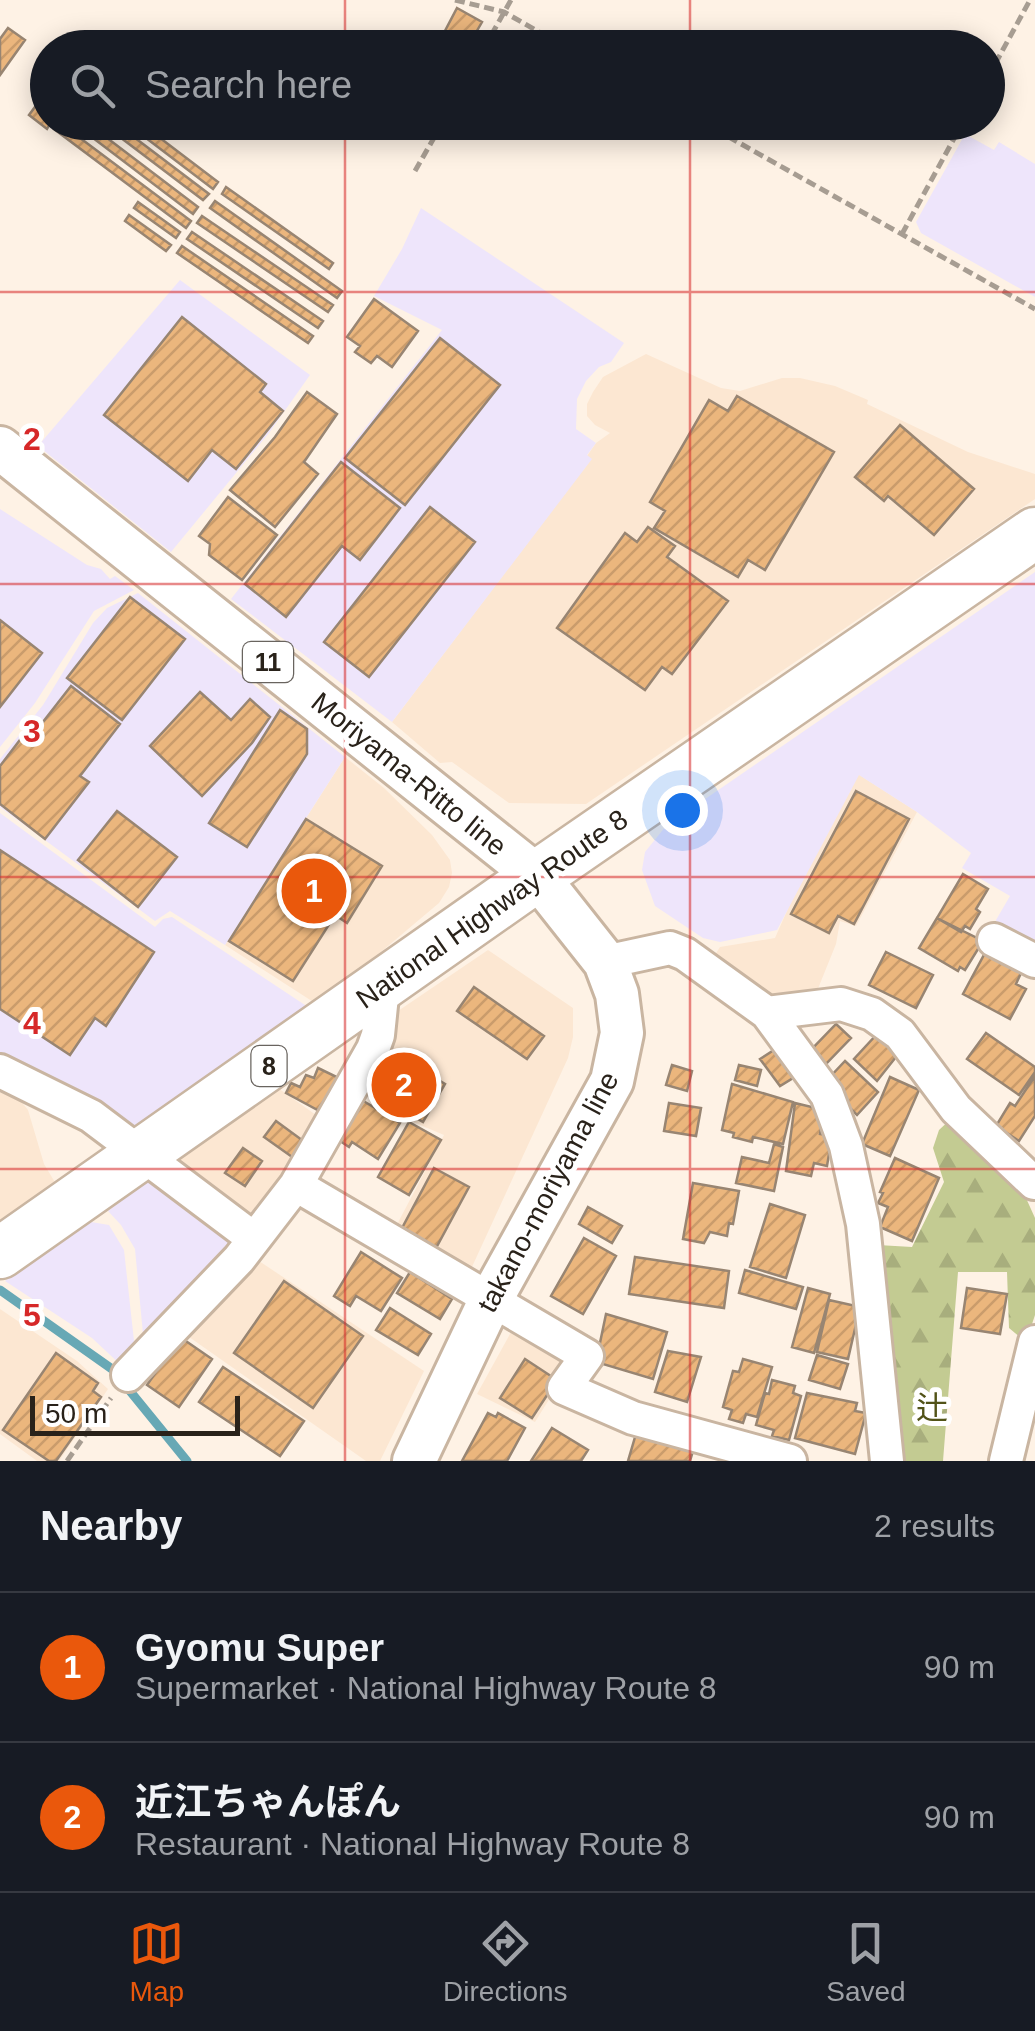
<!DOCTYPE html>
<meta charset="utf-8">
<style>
:root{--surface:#171b24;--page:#242831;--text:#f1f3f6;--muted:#9ea1a6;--line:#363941;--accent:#ea580c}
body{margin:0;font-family:Arial,"Noto Sans JP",sans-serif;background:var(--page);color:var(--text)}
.scale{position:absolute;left:30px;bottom:25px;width:210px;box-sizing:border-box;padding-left:10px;border:5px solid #29221a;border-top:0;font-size:28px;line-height:35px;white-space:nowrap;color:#29221a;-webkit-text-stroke:8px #fff;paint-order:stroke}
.you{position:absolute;left:682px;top:810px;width:35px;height:35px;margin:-25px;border:8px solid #fff;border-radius:50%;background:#1a73e8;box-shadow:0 0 0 15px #1a73e833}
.badge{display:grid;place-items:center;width:65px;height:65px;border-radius:50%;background:var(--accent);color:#fff;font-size:32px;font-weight:700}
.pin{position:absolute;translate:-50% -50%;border:5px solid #fff;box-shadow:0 2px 10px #0006}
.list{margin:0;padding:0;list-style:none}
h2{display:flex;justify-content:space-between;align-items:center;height:130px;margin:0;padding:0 40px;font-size:42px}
h2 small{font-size:32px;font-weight:400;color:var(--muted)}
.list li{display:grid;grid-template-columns:65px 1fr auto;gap:30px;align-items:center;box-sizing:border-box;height:150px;padding:0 40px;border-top:2px solid var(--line)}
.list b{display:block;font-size:38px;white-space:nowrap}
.list p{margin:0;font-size:32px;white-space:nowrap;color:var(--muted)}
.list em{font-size:32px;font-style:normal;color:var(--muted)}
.icon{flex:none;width:55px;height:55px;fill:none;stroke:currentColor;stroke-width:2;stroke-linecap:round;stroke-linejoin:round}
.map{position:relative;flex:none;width:1035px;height:1461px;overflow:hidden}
.search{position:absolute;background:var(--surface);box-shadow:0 5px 25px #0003;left:30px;right:30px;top:30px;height:110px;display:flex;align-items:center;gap:25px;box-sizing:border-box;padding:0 35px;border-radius:55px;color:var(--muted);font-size:38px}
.sheet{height:430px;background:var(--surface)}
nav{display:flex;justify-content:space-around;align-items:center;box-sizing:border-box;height:140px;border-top:2px solid var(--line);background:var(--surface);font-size:28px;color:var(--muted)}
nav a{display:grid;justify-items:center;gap:5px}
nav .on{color:var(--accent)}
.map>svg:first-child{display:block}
.built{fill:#fce7d2}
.industrial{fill:#eee5fb}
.forest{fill:url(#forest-firs)}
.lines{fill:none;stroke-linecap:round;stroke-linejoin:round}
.stream{stroke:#67a8b5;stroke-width:9}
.building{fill:url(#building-hatch);stroke:#988572;stroke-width:2.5}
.minor-casing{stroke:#c9b5a1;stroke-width:38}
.major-casing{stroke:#c9b5a1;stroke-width:48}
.highway-casing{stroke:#c9b5a1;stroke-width:55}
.path{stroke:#a79d92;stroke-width:5;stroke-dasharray:10 5;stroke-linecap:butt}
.minor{stroke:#fff;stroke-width:32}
.major{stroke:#fff;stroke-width:42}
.highway{stroke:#fff;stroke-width:50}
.grid{fill:none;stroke:#d62828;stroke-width:2.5;stroke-opacity:0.55}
.labels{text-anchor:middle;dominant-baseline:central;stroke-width:10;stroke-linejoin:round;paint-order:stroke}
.shield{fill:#fff;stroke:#69645f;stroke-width:2.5}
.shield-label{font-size:25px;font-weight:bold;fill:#29221a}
.street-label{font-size:28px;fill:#29221a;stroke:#fff}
.quarter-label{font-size:32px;fill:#525318;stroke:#fff}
.grid-label{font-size:32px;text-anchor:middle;font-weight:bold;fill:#d62828;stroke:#fff;stroke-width:10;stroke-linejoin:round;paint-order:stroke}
</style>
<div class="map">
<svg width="1035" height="1461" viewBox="0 0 1035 1461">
<defs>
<pattern id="forest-firs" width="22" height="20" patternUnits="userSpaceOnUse" patternTransform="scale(2.5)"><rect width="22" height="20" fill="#c3cb92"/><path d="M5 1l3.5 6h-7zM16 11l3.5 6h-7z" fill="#a8ae7d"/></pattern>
<pattern id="building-hatch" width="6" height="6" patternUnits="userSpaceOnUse" patternTransform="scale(2.5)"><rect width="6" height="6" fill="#ebb67d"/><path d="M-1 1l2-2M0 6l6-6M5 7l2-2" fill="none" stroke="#ca9c6b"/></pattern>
</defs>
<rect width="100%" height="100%" fill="#fef2e5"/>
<path class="built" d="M646,354l75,34 19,3 42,-13h18l35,8 33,14 -1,4 101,48 67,22v25l-449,305 -77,-1 -57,-41 -12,1 -48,-41 199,-263 -4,-3 9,-13 14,-10 -15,-8 -8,-9v-12l6,-12 10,-15z
M345,757l39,31 48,47 18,25 2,13 -3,14 -10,16 -121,102 -93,-60z
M858,774l59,38 -61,114 -16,-5 -4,23 -21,52 -53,-2 -49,-36 7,-11 55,-9 23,-52z
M488,950l85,58v29l-5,21 -97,211 -79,-35 52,-99 -38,-16 -49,-31 41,-77z
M278,1088l45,32 -72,107 -86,-59z
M0,1092l20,8 8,10 16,54 12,20 -56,37z
M253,1257l171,114 -44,90h-14l-184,-129z
M0,1309l77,52 31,28 -49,72h-22l-37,-27z
M516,1323l50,38 2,8 -33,53 -58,-28z"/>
<path class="industrial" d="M965,134l29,16 5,-8 36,22v133l-114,-64 -5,-11z
M421,208l203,135 -13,19 -12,5 -13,14 -9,18 -1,30 20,14 -9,12 5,4 -200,263 -161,-123 211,-269 -68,-34 28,-47z
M180,280l130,95 -41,58 -98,119 -133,-106z
M0,509l87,56 14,4 9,10 5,-3 19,14 -40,21 -59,92 -35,44z
M1035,572v380l-37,-20 -2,-12 14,-24 -48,-28 9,-15 -54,-41 -58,-37 -82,155 -57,12 -17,-4 -48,-32 -13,-36 3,-18 21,-26z
M138,593l207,164 -120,188 -55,-34 -15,10 -155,-114v-48l43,-54 50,-82 14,-15z
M0,813l155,114 8,-8 9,-2 142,94 -176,124 -138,-75z
M156,1174l87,63 -93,99 -7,-2 -8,-85 -14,-24 -13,-14z
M91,1222l18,3 15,25 11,100 -12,17 -31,-29 -87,-57z"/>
<path class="forest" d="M953,1117l68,70 14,31v97l-9,27 -17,-14 -2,-56h-49l-15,189h-42l-23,-216 34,2 32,-65 -11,-34 6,-18z"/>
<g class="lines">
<path class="stream" d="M0,1290l112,79 75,92"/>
</g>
<path class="building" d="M457,8l25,14 -15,26h-31z
M8,28l17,12 -25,35v-36z
M43,96l5,3v23h3l-4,7 -18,-14z
M72,122h14l112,85 -5,7z
M100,122h14l95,72 -6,6z
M125,122h14l79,60 -5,7z
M60,123l131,98 -5,7 -132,-99z
M226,187l107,76 -4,6 -107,-75z
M215,201l127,90 -5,7 -127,-90z
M138,202l42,30 -4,6 -42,-30z
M129,215l42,30 -5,6 -41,-30z
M202,216l131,89 -5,7 -131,-89z
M192,232l131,89 -5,7 -131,-89z
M182,246l131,90 -5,7 -131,-90z
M374,299l44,32 -26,36 -15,-11 -6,7 -16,-11 5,-6 -13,-9z
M182,317l84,67 -6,8 23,19 -47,58 -24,-19 -24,31 -84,-66z
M440,338l60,47 -95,120 -60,-47z
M307,392l30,22 -33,48 14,12 -43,53 -45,-37 45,-53z
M737,396l97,56 -69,118 -17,-10 -10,17 -84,-49 11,-17 -15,-9 59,-102 19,11z
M900,425l74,64 -40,46 -46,-39 -4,5 -29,-24z
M341,462l59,46 -40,52 -18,-14 -56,71 -41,-33z
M228,497l49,38 -35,45 -33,-25 1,-11 -11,-8z
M430,507l45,35 -106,135 -45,-35z
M648,527l27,19 -8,11 61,44 -56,73 -10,-7 -17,23 -88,-62 68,-95 12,9z
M130,597l55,42 -63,81 -55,-42z
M0,620l42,33 -42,54z
M71,686l49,38 -40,52 9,6 -44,57 -45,-35v-38l26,-34 6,4z
M200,692l31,28 19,-21 20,18 -18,26 -50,53 -52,-50z
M280,710l27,19v25l-60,93 -38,-24z
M856,791l53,28 -55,105 -16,-8 -9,17 -38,-19z
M117,811l60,46 -39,50 -60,-47z
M306,819l76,47 -35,57 -12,-8 -42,66 -64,-40z
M0,850l154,102 -48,74 -11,-8 -25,37 -70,-46z
M963,874l25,15 -12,20 4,3 -10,17 -5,-3 -4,6 -24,-14z
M937,918l46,23 -18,29 -5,-3 -2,4 -39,-23z
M886,952l47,23 -17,33 -47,-23z
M985,953l36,20 -5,11 10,5 -16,30 -47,-25z
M474,987l70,49 -17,23 -70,-48z
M836,1024l15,14 -27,28 -15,-14z
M878,1033l21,20 -22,28 -23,-22z
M986,1033l49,34v5l-16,23 -52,-36z
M386,1049l59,35 -22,38 -60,-36z
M774,1050l19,28 -13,8 -20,-27z
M845,1061l33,31 -21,23 -21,-21 -7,-16z
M672,1065l20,6 -5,20 -21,-6z
M739,1065l22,5 -4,16 -22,-6z
M318,1068l23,11 -16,35 -39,-21 5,-10 9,4 6,-12 8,3z
M1035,1076v40l-16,25 -23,-15 14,-23 5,3z
M890,1077l29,13 -29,66 -28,-12z
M732,1084l61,18 -10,42 -30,-7 -1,5 -19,-5 1,-4 -12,-3z
M355,1096l45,27 -22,36 -26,-17 -3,5 -18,-12z
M669,1103l32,5 -5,28 -32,-5z
M795,1103l25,6 3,8 -3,17 12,2 -5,30 -13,-3 -3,13 -25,-5z
M276,1121l30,22 -11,16 -31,-22z
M409,1122l32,18 -32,55 -31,-18z
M774,1144l9,3 -9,44 -38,-8 6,-26 27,6z
M243,1148l19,13 -17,25 -20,-13z
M895,1158l44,20 -27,63 -32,-14 8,-20 -10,-4 5,-10 -3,-1z
M434,1168l35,19 -33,61 -35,-18z
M693,1183l46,8 -6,33 -4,-1 -2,13 -17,-4 -6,11 -21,-4z
M770,1204l35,11 -19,63 -36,-11z
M588,1207l34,19 -10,17 -33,-19z
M584,1238l32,18 -33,58 -32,-18z
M361,1252l41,26 -21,33 -25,-15 -6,10 -16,-10z
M635,1257l94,14 -5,37 -95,-14z
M745,1270l58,17 -7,22 -57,-16z
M410,1272l42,27 -12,20 -43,-26z
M284,1281l79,55 -50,72 -79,-55z
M808,1288l22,6 -16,59 -22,-6z
M967,1288l40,6 -7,40 -39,-6z
M829,1300l31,7 -12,52 -31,-7z
M390,1308l41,26 -13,21 -42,-25z
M606,1314l61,18 -14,47 -57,-17z
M180,1337l32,22 -33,48 -32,-22z
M668,1351l33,6 -14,45 -32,-10z
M56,1353l42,30 -5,8 8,6 -45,64h-7l-46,-31z
M817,1355l31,9 -8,25 -31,-9z
M525,1359l32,21 -25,38 -32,-20z
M743,1359l29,8 -15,50 -11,-3 -3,9 -14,-4 3,-9 -9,-3 10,-36 6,1z
M223,1367l81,54 -24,35 -81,-54z
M772,1380l23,6 -2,7 8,3 -12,44 -17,-4 2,-6 -18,-5 9,-32 4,1z
M807,1393l50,10 -2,8 11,2 -11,41 -60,-16z
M488,1413l8,4 2,-4 27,15 -18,33h-45z
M638,1427l57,17 -5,17h-62z
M552,1428l36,22 -7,11h-50z"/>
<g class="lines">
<defs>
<path id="minor" d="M994,940l41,21
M605,962l65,-14 15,6 82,59 60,82 19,51 17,78 24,237
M767,1013l74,-9 31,10 28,20 56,75 78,74
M0,1071l91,45 162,122
M296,1185l291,171 -23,32 69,30 157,43
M128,1375l111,-116 57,-74 77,-136 5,-14 5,-49
M1006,1461l29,-119"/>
<path id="major" d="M0,448l537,428 68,86 12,32 5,39 -10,48 -122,220 -76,160"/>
<path id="highway" d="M0,1253l537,-377 498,-343"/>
</defs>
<use href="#minor" class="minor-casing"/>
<use href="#major" class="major-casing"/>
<use href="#highway" class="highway-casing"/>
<path class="path" d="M455,0l49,12 63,36
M484,48l27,-48
M988,77l42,-77
M702,122l333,187
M415,171l28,-49
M902,234l61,-112
M67,1461l44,-63"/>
<use href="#minor" class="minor"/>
<use href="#major" class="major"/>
<use href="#highway" class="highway"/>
</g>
<path class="grid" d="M345,0v48M690,0v48M345,122v1339M690,122v1339M0,292h1035M0,584h1035M0,877h1035M0,1169h1035"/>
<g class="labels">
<g class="shield">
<rect x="243" y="642" width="50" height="40" rx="8"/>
<rect x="251.5" y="1046" width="35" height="40" rx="8"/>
</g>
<g class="shield-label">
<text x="268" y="662">11</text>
<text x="269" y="1066">8</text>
</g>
<g class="street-label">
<text transform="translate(409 774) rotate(39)">Moriyama-Ritto line</text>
<text transform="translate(492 909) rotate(-35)">National Highway Route 8</text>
<text transform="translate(548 1192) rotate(-62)">takano-moriyama line</text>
</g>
<g class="quarter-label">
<text x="932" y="1408">辻</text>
</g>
</g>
<g class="grid-label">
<text x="32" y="450">2</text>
<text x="32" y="742">3</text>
<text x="32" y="1034">4</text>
<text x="32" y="1326">5</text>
</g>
</svg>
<div class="scale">50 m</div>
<div class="you"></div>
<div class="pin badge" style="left:314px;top:891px">1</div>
<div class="pin badge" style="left:404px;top:1085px">2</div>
<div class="search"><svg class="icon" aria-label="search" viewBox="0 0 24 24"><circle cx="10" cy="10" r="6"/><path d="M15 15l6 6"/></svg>Search here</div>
</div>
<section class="sheet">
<h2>Nearby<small>2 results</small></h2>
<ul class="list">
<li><span class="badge">1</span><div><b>Gyomu Super</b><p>Supermarket · National Highway Route 8</p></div><em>90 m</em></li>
<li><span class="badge">2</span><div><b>近江ちゃんぽん</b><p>Restaurant · National Highway Route 8</p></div><em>90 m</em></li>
</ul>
</section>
<nav>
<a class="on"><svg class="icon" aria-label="map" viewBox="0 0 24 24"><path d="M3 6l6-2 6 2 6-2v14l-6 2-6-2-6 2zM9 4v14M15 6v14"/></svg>Map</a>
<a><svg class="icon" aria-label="directions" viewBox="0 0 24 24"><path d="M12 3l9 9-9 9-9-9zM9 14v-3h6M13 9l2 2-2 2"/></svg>Directions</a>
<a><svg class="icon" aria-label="saved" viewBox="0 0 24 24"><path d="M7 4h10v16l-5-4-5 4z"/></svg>Saved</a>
</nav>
